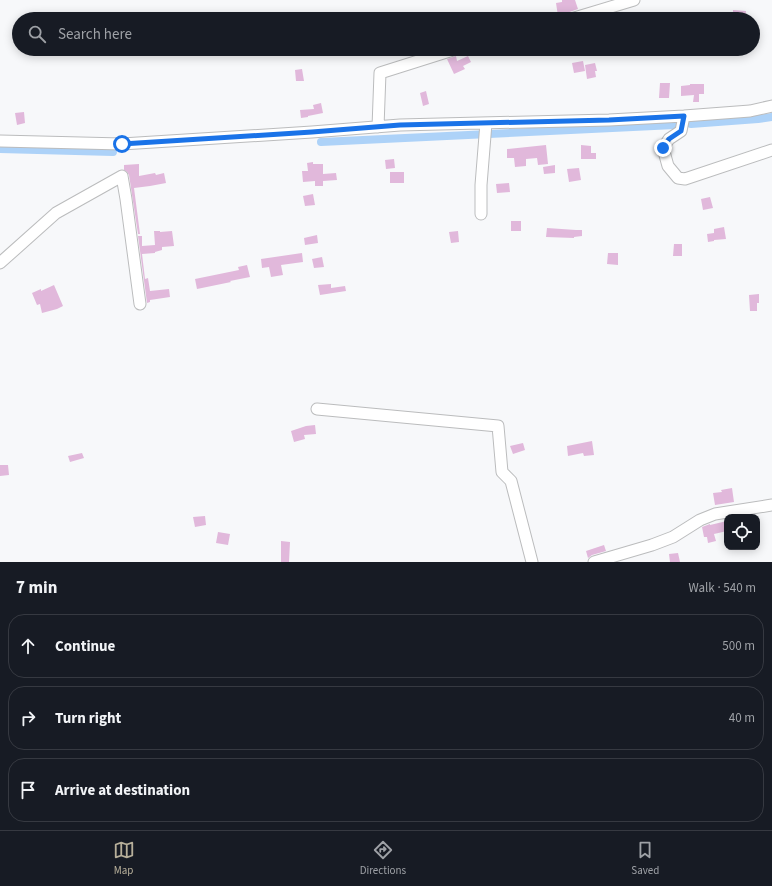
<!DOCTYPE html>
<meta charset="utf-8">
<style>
:root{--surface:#171b24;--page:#20242c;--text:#f1f3f6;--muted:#9ea1a6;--line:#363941;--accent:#b7af9a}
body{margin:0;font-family:"Source Sans 3",sans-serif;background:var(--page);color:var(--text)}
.controls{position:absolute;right:12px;bottom:12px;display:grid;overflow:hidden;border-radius:8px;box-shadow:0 2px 10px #0003}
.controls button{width:36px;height:36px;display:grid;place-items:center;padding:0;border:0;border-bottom:1px solid var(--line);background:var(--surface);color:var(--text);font:20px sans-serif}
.stop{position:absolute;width:12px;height:12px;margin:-9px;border:3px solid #1a73e8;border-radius:50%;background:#fff}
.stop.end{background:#1a73e8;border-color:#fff;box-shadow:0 1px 4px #0008}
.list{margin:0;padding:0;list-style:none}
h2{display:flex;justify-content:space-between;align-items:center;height:52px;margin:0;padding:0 16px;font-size:17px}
h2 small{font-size:13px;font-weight:400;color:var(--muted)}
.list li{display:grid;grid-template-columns:26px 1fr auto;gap:12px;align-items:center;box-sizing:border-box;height:64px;margin:0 8px 8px;padding:0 8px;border:1px solid var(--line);border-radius:16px}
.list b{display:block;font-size:15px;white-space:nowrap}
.list em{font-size:13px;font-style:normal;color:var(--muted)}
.icon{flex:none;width:22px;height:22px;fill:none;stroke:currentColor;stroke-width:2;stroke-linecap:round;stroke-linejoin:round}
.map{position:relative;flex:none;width:772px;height:562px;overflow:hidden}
.search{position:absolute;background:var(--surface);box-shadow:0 2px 10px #0003;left:12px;right:12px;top:12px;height:44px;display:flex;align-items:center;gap:10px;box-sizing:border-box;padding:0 14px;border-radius:22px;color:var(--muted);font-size:15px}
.sheet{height:268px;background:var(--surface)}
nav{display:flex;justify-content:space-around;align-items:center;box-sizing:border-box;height:56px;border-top:1px solid var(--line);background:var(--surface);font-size:11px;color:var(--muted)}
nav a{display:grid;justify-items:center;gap:2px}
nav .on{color:var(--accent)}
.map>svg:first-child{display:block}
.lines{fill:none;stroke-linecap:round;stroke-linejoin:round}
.canal{stroke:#add2f8;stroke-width:8}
.building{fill:#e1b8db}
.minor-casing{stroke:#bbbcbd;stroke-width:13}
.minor{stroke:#fff;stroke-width:11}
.route{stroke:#1a73e8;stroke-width:5}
</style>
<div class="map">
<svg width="772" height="562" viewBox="0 0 772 562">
<rect width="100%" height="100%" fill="#f7f8fa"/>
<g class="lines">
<path class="canal" d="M691,124l67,-5 14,-2
M321,142l354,-17
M0,149l113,3"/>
</g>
<path class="building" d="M562,0h13l3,9 -20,7 -2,-13 6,-1z
M733,10l13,1 -1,8 -12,-1z
M456,56l1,5 11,-5 3,6 -8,4 2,3 -11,5 -7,-15z
M583,61l2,10 -11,2 -2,-10z
M595,63l2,8h-2l1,6 -9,2 -2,-14z
M302,69l2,12h-8l-1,-11z
M660,83h10l-1,15h-10z
M690,84h14v10h-5v8h-6l1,-7 -13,1v-10l9,-1z
M426,91l3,13 -6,2 -3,-13z
M321,103l2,10 -15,3v1l-7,1 -1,-8 14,-1 -1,-4z
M24,112l1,11 -8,2 -2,-12z
M546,145l2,19 -10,1 -1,-7 -11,1v7l-11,1 -1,-9h-7v-9z
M581,145l10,1v7h5v6h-15z
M394,159l1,9 -9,1 -1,-9z
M313,162v2h10v10l13,-1 1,7 -14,1v5h-8v-5l-12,1 -1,-11h6l-1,-8z
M139,164v12l16,-3 1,2 8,-2 2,10 -16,3 -16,2 6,46h-2l-9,-59 -2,-3 -3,-2v-5z
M555,165v8l-11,1 -1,-7z
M579,168l2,12 -12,2 -2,-13z
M390,172h14v11h-14z
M509,183l1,9 -13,1 -1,-9z
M313,194l2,11 -10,1 -2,-10z
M710,197l3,11 -10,2 -2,-11z
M511,221h10v10h-10z
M724,227l2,12 -12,1v1l-6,1 -1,-8 7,-1v-4z
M547,228l29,2h6v6l-8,1v1l-28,-1z
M154,231h6v1l12,-1 2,15 -12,1v3l-7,2v1l-13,1 3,25 3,-1 2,13 19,-2 1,8 -20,3v2l-3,1 -9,-67h4v10l13,-1z
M458,231l1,11 -8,1 -2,-11z
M317,235l1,8 -13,2 -1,-7z
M674,244h8v12h-9z
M302,253l1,9 -22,3 2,10 -12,2 -2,-10 -7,1 -1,-9z
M608,253h10v12l-11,-1z
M322,257l2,10 -10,1 -2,-9z
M247,265l3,12 -20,4 1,1 -34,7 -2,-10 44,-9 -1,-3z
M331,284v4l14,-2 1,5 -26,4 -2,-10z
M54,285l9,21 -6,3 -15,4 -2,-9 -3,1 -5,-12 9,-4v2z
M759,294v9h-2v8h-7l-1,-16z
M315,425l1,9 -12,1 1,4 -11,3 -3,-11 15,-5z
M592,441l2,14 -10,1 -1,-3 -15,3 -1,-10z
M523,443l2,7 -12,4 -3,-8z
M82,453l2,5 -14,4 -2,-6z
M0,465h8l1,10 -9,1z
M732,488l2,14 -19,3 -2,-12 9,-1 -1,-2z
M205,516l1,9 -11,2 -2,-10z
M727,521v10l-13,3 2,7 -8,2 -1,-6h-3l-2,-10 8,-3v1z
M218,532l12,2 -2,11 -12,-2z
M281,541l9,1 -1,20h-8z
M604,545l2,6 -14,4 -4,3 -2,-7z
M678,553l2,9h-10l-1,-8z"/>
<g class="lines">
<defs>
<path id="minor" d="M571,19l63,-19
M684,116l-3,15 -12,8 -6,9 5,18 10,12 7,1 87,-29
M378,127l2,-54 76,-24
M0,141l122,3 190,-12 88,-7 209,-5 75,-4 66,-5 22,-5
M481,214v-29l5,-62
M0,263l56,-50 66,-37 4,23 14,105
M317,409l181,17 4,46 9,9 21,81
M594,562l58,-17 21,-8 27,-17 15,-6 57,-9"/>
</defs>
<use href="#minor" class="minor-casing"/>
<use href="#minor" class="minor"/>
</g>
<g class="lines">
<path class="route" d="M122,144l190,-12 88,-7 209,-5 75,-4 -3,15 -12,8 -6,9"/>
</g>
</svg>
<div class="controls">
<button><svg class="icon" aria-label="locate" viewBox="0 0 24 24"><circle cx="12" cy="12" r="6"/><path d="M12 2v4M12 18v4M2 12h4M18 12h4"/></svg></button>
</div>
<div class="stop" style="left:122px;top:144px"></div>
<div class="stop end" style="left:663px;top:148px"></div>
<div class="search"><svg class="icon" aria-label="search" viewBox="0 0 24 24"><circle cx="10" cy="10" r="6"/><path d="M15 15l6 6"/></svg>Search here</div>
</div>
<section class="sheet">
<h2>7 min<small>Walk · 540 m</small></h2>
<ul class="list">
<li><svg class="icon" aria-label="ahead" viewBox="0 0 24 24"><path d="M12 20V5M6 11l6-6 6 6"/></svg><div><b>Continue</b></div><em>500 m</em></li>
<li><svg class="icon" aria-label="right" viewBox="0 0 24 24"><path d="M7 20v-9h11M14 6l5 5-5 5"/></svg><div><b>Turn right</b></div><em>40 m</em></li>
<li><svg class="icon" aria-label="arrive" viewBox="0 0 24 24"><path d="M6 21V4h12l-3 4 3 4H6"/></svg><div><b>Arrive at destination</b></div></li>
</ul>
</section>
<nav>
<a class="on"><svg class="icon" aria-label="map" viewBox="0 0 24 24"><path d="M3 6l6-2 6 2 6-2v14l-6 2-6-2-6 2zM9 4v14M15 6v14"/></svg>Map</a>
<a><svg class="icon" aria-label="directions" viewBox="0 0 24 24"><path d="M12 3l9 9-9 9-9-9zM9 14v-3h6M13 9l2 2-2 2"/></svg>Directions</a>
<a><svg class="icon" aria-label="saved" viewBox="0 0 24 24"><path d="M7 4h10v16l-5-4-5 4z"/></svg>Saved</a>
</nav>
